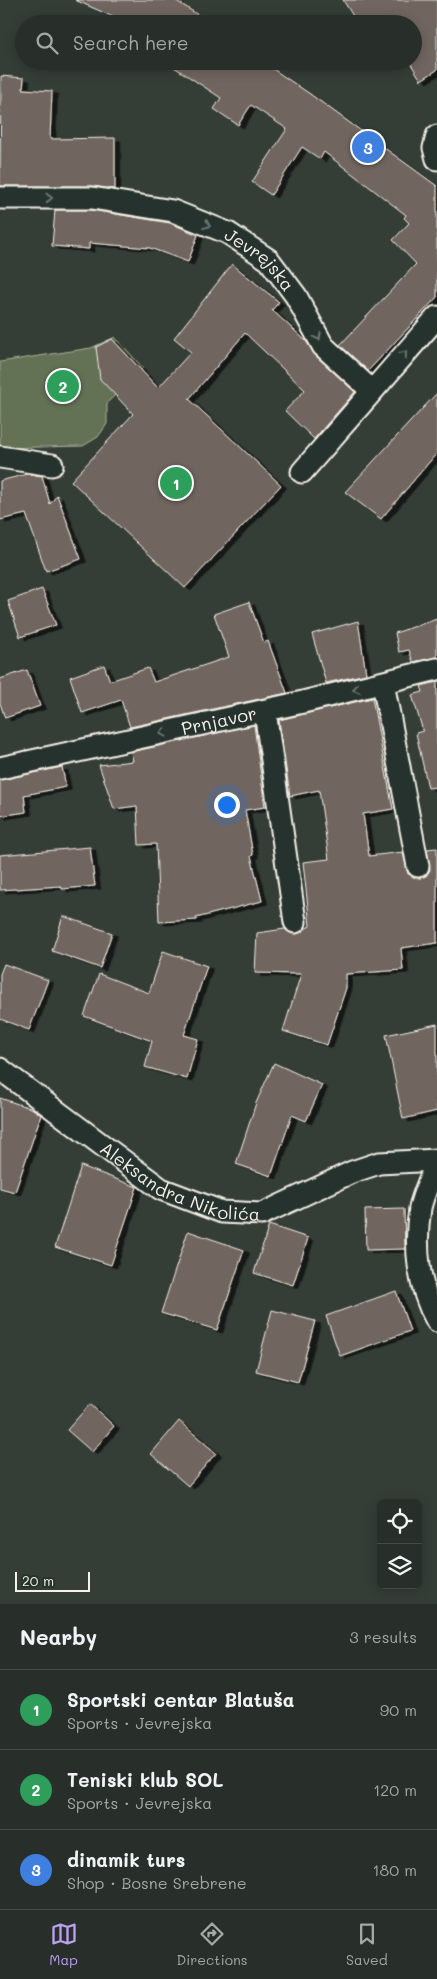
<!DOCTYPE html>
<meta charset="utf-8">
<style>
:root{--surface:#282e29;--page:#303631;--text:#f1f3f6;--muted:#a5a8a8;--line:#444a46;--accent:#bca0f2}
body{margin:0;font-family:Mali,sans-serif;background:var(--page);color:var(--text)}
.controls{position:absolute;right:15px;bottom:15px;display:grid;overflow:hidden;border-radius:8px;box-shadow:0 2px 12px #0003}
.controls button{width:45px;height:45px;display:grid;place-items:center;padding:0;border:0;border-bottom:1px solid var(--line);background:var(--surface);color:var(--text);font:25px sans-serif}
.scale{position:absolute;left:15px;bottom:12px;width:75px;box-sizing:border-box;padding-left:5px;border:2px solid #f4f1e8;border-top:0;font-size:14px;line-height:18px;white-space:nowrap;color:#f4f1e8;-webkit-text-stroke:4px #26332d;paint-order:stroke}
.you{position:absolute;left:226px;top:804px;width:18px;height:18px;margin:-12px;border:4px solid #fff;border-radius:50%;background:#1a73e8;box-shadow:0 0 0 8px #1a73e833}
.badge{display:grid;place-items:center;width:32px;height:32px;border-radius:50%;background:var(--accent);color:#fff;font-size:16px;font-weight:700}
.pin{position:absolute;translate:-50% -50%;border:2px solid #fff;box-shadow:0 1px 5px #0006}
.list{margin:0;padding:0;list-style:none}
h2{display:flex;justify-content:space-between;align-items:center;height:65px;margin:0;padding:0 20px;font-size:21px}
h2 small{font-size:16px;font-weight:400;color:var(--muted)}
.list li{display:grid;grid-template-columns:32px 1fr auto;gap:15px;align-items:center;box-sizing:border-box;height:80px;padding:0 20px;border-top:1px solid var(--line)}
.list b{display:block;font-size:19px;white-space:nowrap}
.list p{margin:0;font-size:16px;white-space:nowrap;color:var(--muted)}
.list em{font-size:16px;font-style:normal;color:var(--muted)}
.icon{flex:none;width:28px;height:28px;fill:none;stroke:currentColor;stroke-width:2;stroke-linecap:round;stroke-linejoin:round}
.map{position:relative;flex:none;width:437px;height:1604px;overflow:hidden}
.search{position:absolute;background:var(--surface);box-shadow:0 2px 12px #0003;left:15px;right:15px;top:15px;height:55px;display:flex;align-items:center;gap:12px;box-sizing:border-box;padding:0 18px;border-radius:28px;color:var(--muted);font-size:19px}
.sheet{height:305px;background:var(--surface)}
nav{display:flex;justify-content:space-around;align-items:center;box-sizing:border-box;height:70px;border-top:1px solid var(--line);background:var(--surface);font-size:14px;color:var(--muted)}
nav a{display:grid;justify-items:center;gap:2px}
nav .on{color:var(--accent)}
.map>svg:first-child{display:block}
.pitch{fill:#637254;stroke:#acb29e}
.building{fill:#71655e;stroke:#f4f1e8;filter:url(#shadow)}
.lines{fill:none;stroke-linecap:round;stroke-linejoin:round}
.street-casing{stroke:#f4f1e8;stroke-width:25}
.street{stroke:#26332d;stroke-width:21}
.oneway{stroke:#6e766e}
.labels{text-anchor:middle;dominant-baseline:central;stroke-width:4.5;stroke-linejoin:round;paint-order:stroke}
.street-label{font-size:18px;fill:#f4f1e8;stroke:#26332d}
</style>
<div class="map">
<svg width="437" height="1604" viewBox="0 0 437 1604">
<defs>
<filter id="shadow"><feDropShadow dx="5.5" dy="3" stdDeviation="0" flood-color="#0009"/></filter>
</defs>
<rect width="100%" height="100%" fill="#353d37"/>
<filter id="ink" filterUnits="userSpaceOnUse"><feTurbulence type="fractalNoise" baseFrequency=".02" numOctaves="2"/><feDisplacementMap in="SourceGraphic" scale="10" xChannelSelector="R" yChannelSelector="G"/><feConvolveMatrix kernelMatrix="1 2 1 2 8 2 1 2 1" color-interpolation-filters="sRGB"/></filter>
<g filter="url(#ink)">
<path class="pitch" d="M115,337l28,31 -36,35v21l-9,13 -15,9 -83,2v-86l91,-14z"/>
<path class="building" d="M75,0h100l37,24h-100l4,-6z
M343,0h94v70l-16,10 -12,-19h4v-37h-55z
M165,61h96l49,33 127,92v111l-69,74 -28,-26 76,-81 -23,-24 16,-17 -5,-5 2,-3 -82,-63 -4,7 -18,-12 -31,48 -19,-13 35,-53 -36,-24 -13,20 -24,-16 7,-11z
M1,76l23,2 -1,11 29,2 -2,48 65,-1v51l-23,-3h-92z
M55,210h36l79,13 28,12 -10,27 -38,-14 -61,-5v6l-37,-3z
M232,264l47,38 -7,8 34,31 9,14 40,37 -41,47 -29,-28 20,-21 -60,-57 -56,66 92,86 -96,103 -114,-107 62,-67 -33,-35 -4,-32 16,-8 46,49 33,-36 -17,-14z
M437,393v60l-56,66 -36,-27z
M27,474l15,2 8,28 7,-9 24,64 -35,12 -20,-57 -26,6v-39z
M42,589l14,36 -36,12 -12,-36z
M249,602l15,41 4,-2 19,52 -157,34 -9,-27 -39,13 -12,-36 34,-12 6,16 38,-13 6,14 75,-25 -15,-43z
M437,619v38l-24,5 -4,-12 -10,2 -4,-19z
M358,621l8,53 -40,9 -14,-49z
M27,670l13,36 -35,12 -5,-15v-24z
M437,682v105l-9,1 -12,-55 7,-2 -11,-36 11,-3 -2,-6z
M372,698l21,111 -30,5 6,42 34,-4 5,22 12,4 6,-2 4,-6 -3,-21 10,-1v95l-36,5 2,22 -57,4v14l-19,57 -44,-14 18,-57 -46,-1 2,-40 28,-4 11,5 14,-8 -7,-64 26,-3 -10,-69 -29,6 -11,-76z
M254,725l11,82 -20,3 8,45 -2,1 11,45 -66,17 1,2 -38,2 -3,-78 -17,1 -2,-39 -23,3 -15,-44 34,-4 -2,-9z
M62,767l4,20 -42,8 2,17 -26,4v-36z
M90,847l5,39 -33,3 -1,-3 -61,4v-35z
M63,916l49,17 -12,35 -48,-17z
M163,951l44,15 -23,69 14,4 -11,40 -42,-12 7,-26 -68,-25 15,-42 50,19z
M4,964l44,16 -19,50 -29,-11v-45z
M437,1024v87l-34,8 -17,-84z
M274,1063l48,22 -16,36 -14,-6 -21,61 -35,-12 20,-61z
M0,1098l33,11 8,6 -26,77 -15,-4z
M81,1166l56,21 -26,78 -56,-18z
M404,1209l1,40 -39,1 -1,-40z
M269,1225l39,13 -15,47 -39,-12z
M188,1231l56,19 -27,80 -56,-17z
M396,1291l14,40 -70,25 -14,-40z
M272,1310l43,11 -17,61 -42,-11z
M90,1404l24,22 -22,26 -25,-22z
M179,1421l37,32 -28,33 -37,-32z"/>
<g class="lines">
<defs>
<g id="street">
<path d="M437,136l-3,12 3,11"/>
<path id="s1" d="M0,198h92l81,13 55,22 41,27 27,36 27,50 49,45"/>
<path d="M0,457l52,8"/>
<path d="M302,472l135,-155"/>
<path d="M383,683l35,183"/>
<path d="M265,711l30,211"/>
<path id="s2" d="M0,768l303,-66 134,-33"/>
<path id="s3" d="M0,1069l161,120 61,23 40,2 90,-42 27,-9 58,-3"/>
<path d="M437,1161c-5,15 -14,32 -17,47 -6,38 -2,80 17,113"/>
</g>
</defs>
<use href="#street" class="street-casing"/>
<use href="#street" class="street"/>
</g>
<defs><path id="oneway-chevron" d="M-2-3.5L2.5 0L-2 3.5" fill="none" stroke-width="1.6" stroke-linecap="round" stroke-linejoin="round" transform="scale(1.25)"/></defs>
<g class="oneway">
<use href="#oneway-chevron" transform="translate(49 198)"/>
<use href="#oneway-chevron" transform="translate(207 225) rotate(22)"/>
<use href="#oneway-chevron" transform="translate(318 337) rotate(61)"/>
<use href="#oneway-chevron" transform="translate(404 354) rotate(-49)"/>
<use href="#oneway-chevron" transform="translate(356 689) rotate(166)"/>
<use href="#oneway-chevron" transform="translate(163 733) rotate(168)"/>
</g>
</g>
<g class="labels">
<g class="street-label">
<text stroke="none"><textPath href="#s1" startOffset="275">Jevrejska</textPath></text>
<text stroke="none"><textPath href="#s2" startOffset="224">Prnjavor</textPath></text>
<text stroke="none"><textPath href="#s3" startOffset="216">Aleksandra Nikolića</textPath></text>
</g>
</g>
</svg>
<div class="controls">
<button><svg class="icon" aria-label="locate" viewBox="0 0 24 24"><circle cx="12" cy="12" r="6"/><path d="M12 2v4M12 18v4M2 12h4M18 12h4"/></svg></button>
<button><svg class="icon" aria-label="layers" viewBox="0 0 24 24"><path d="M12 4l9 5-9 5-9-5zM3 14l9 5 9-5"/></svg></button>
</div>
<div class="scale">20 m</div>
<div class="you"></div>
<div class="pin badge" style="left:176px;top:483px;background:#2e9e5b">1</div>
<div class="pin badge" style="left:63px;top:386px;background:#2e9e5b">2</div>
<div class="pin badge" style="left:368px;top:147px;background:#3f7fe0">3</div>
<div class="search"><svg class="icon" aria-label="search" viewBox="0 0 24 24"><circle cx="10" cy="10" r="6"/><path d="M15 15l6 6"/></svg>Search here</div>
</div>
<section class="sheet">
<h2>Nearby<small>3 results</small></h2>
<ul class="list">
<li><span class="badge" style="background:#2e9e5b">1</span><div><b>Sportski centar Blatuša</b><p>Sports · Jevrejska</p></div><em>90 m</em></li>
<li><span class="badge" style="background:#2e9e5b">2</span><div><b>Teniski klub SOL</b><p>Sports · Jevrejska</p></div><em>120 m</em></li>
<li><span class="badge" style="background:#3f7fe0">3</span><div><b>dinamik turs</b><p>Shop · Bosne Srebrene</p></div><em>180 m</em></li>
</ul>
</section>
<nav>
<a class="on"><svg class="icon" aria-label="map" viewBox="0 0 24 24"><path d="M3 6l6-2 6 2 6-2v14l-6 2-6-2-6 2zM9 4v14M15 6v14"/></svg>Map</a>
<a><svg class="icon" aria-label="directions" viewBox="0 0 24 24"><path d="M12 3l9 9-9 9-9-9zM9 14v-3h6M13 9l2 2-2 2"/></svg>Directions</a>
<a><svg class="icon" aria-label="saved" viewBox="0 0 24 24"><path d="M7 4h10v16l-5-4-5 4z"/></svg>Saved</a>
</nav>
